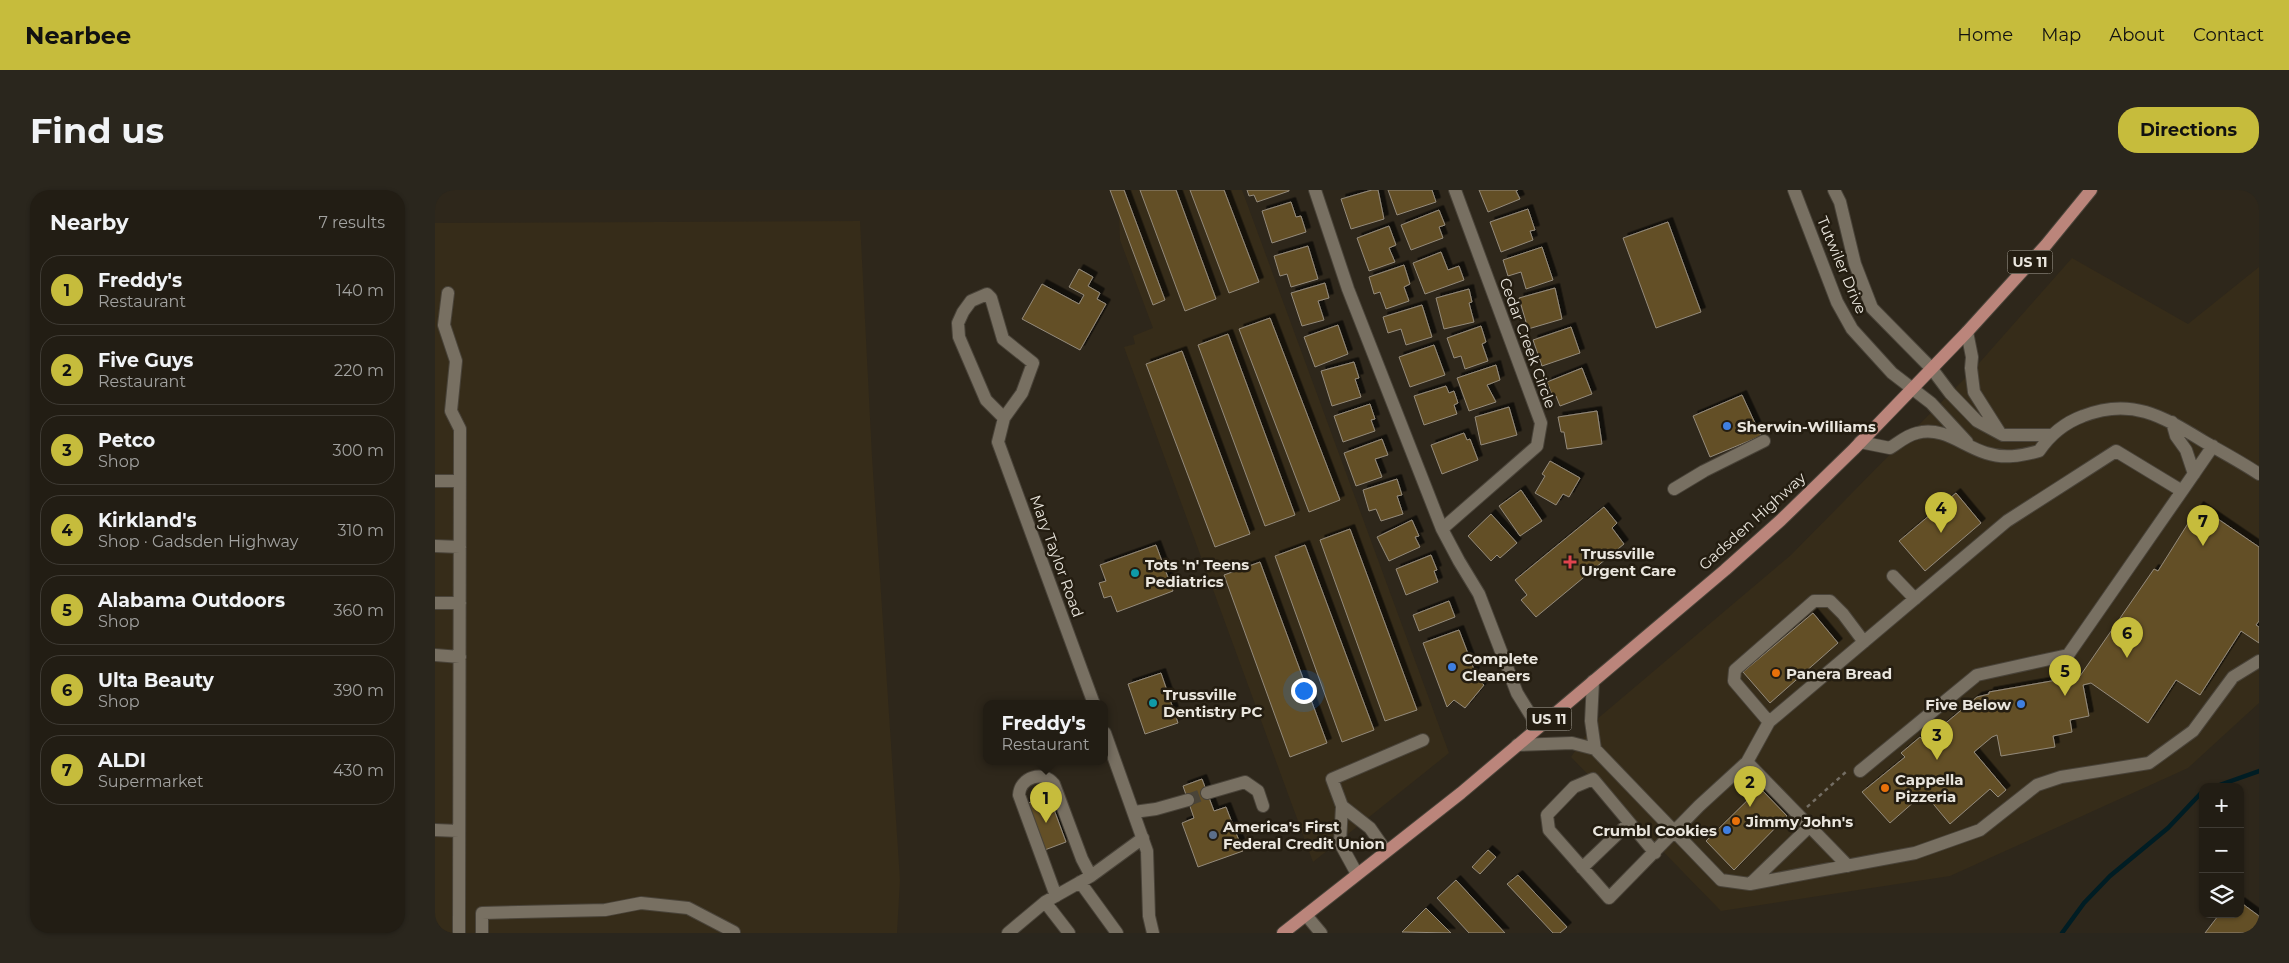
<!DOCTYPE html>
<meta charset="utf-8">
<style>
:root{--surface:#221d14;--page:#2a261d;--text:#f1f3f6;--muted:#a2a2a0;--line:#3f3b34;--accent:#c6bc3c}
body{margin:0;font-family:Montserrat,sans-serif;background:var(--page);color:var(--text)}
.controls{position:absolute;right:15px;bottom:15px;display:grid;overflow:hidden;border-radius:10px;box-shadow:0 1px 4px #0004}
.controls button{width:45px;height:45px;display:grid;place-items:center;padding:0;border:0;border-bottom:1px solid var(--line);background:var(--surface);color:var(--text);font:25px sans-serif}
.you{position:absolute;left:868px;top:500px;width:18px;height:18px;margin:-12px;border:4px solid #fff;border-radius:50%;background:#1a73e8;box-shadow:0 0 0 8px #1a73e833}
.badge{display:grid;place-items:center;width:32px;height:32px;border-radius:50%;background:var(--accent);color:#111;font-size:16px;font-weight:700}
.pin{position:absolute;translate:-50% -41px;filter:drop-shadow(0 1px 2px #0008)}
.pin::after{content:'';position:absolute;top:26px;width:18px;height:15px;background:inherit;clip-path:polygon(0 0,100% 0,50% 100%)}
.popup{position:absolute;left:548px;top:510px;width:125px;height:65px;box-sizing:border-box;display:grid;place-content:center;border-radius:10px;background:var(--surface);filter:drop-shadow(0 1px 4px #0005);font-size:16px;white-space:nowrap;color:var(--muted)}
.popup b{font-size:19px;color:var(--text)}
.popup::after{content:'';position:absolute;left:50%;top:100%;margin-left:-10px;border:10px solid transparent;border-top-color:var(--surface)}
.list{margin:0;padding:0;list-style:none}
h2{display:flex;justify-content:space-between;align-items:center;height:65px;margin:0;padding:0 20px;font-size:21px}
h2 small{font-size:16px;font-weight:400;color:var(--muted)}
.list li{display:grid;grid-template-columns:32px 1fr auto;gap:15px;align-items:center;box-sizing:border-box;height:70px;margin:0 10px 10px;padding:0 10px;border:1px solid var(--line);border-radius:20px}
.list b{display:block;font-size:19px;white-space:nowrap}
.list p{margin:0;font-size:16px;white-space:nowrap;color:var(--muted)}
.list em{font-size:16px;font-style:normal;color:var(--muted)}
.icon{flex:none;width:28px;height:28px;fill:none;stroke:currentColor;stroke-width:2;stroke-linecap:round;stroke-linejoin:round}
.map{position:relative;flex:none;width:1824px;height:743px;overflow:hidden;border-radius:20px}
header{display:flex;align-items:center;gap:30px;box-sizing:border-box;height:70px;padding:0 25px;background:var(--accent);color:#111}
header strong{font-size:24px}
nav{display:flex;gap:28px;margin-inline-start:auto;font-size:18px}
.intro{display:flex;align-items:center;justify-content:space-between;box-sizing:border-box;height:120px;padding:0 30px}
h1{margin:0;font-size:35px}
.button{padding:12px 22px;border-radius:20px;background:var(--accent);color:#111;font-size:18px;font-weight:700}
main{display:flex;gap:30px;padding:0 30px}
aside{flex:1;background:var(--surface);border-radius:20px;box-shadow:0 1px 4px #0004}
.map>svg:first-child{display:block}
.built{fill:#362c19}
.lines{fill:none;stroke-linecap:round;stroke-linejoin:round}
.stream{stroke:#001d24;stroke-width:4.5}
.building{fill:#644f27;stroke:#948b7c;filter:url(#shadow)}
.minor-tunnel{stroke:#4a4438;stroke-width:12;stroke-dasharray:12 6;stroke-linecap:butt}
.minor-casing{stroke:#494339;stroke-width:14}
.major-casing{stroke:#494339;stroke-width:14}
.path{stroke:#746e64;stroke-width:2.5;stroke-dasharray:4 4;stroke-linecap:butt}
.minor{stroke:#787062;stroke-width:12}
.major{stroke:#bb857b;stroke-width:12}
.shop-dot{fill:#3f7fe0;stroke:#241d11;stroke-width:2}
.health-dot{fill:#e0444e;stroke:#241d11;stroke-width:2}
.culture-dot{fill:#0f9aa8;stroke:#241d11;stroke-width:2}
.food-dot{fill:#e8710a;stroke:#241d11;stroke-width:2}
.service-dot{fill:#5c6f8a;stroke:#241d11;stroke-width:2}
.labels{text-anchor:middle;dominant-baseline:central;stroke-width:5;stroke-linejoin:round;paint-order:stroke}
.shield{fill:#241d11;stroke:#afaaa0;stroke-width:1}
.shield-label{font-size:14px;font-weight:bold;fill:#eae6de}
.street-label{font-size:15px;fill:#eae6de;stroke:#241d11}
.poi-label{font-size:15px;font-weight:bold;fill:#eae6de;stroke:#241d11;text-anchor:start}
</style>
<header>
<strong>Nearbee</strong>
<nav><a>Home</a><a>Map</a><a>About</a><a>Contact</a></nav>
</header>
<div class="intro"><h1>Find us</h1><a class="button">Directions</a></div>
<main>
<aside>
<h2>Nearby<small>7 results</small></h2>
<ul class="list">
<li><span class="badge">1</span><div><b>Freddy's</b><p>Restaurant</p></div><em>140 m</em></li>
<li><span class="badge">2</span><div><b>Five Guys</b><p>Restaurant</p></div><em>220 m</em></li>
<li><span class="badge">3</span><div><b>Petco</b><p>Shop</p></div><em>300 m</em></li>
<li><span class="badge">4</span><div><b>Kirkland's</b><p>Shop · Gadsden Highway</p></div><em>310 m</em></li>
<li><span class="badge">5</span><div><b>Alabama Outdoors</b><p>Shop</p></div><em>360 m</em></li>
<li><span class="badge">6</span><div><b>Ulta Beauty</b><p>Shop</p></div><em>390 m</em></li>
<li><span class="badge">7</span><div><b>ALDI</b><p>Supermarket</p></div><em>430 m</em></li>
</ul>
</aside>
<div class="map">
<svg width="1824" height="743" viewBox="0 0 1824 743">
<defs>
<filter id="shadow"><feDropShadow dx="4.5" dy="-4.5" stdDeviation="0" flood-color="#0009"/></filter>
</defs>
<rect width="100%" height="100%" fill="#2e271b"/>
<path class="built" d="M675,0h132l207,563 -136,109 -189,-515 11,-3 -2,-8 20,-8 -33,-88 -1,-26z
M425,31l12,236 28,423 -3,53h-462v-710z
M1637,68l116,66 71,-57v436l-71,65 -238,108 -229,35 -150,-154 25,-37 195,-165 182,-185z"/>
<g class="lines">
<path class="stream" d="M1779,597l45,-16
M1627,743l22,-30 26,-27 58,-48 35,-37"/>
</g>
<path class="building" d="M675,0h14l41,110 -12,5z
M705,0h36l40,109 -31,12z
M755,0h34l35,92 -30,11z
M812,0h42v1l-32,11 -3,-7 -5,1z
M937,0h6l6,29 -33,10 -10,-30z
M953,0h44l4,12 -39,13z
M1044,0h39l-2,1 4,8 -32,13z
M856,12l5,15 5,-1 5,16 -34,11 -10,-32z
M1093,19l7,21 -5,1 3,9 -32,12 -11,-30z
M1004,20l6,15 -6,2 4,11 -32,12 -10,-25z
M1233,32l33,90 -45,16 -33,-90z
M954,36l7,19 -7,3 6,14 -26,9 -12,-33z
M873,56l10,33 -27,8 -4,-13 -7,2 -6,-20z
M1107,57l11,33 -27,9 -5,-17 -13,4 -5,-16z
M1006,62l7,18 11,-4 5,14 -39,14 -12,-31z
M969,75l6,19 -6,3 5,14 -23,8 -6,-17 -6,2 -5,-17z
M644,79l14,8 -5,9 12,7 -3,6 9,5 -26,46 -58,-31 20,-35 37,20 5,-9 -15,-8z
M890,93l4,15 -11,3 6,19 -22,6 -11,-33z
M1120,98l7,31 -34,10 -9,-31z
M1034,99l3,13 -3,1 5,19 -30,7 -8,-31z
M987,115l10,32 -26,8 -5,-16 -13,4 -5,-16z
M835,128l70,182 -31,12 -70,-183z
M903,135l10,29 -33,13 -11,-30z
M1046,136l5,16 -4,2 6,17 -23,8 -4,-13 -7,2 -7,-20z
M1136,137l9,26 -38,13 -9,-26z
M793,144l67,181 -30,11 -67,-181z
M999,155l11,30 -35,12 -11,-30z
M747,161l68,183 -35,13 -69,-183z
M919,172l5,16 -4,1 6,18 -29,9 -11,-35z
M1061,175l4,15 -13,5 9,17 -27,9 -12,-33z
M1147,178l10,26 -32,12 -4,-10 -3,1 -6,-15z
M1011,196l3,7 5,-2 4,12 -4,2 3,9 -33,11 -10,-29z
M1307,205l19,41 -51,21 -17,-41z
M935,214l5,15 -4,1 4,11 -32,11 -9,-26z
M1074,217l8,28 -36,10 -6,-28z
M1162,221l5,33 -35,5 -3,-17h-3l-3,-15z
M1029,243l3,7 3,-1 8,21 -36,14 -11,-29z
M947,249l6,16 -13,4 7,18 -26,9 -12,-33z
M1115,271l30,17 -11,19 -6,-3 -7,11 -21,-12 10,-17 -3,-2z
M962,289l5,16 -5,1 6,18 -22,7 -5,-12 -7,2 -6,-21z
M1086,300l21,31 -22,15 -21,-30z
M1521,303l25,30 -56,48 -26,-30z
M1764,316l60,41v74l-3,4 3,2v16l-18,-12 -41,64 -24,-15 -28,43 -57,-40 -8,2 6,31 -19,4 2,12 -19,4 2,11 -54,9 -4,-21 -5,2 -18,15 32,38 -8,7 -8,-8 -40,35 -26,-31 -34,30 -28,-31 43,-35 -4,-4 19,-16 4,4 53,-44 12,-3v-2l91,-16 74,-107 4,2z
M1169,317l13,16 -5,5 12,16 -88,73 -15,-17 6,-5 -12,-15z
M1056,324l26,29 -17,15 -3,-3 -6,6 -23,-25z
M977,330l7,16 -4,1 5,10 -31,14 -12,-24z
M915,339l67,181 -32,11 -65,-181z
M721,355l17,46 -56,21 -6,-16 -7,2 -5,-15 7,-2 -6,-16z
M870,355l69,185 -32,12 -67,-186z
M996,365l6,15 -3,1 4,11 -32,13 -10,-26z
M825,372l67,181 -37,14 -66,-182z
M1014,411l6,16 -36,14 -6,-16z
M1378,423l25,30 -68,60 -27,-31z
M1024,440l16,42 -2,3 11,10 -19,23 -11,-8 -7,7 -24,-64z
M726,483l17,50 -33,11 -17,-50z
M767,589l12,32 12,-4 17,44 -45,16 -16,-44 12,-5 -11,-32z
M1325,598l27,28 -53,54 -28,-29z
M614,606l17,46 -24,9 -17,-47z
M1053,660l8,7 -16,17 -8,-7z
M1083,685l49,52 -7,6h-7l-46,-49z
M1021,690l49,53h-36l-32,-35z
M1805,712l19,14v17h-54l13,-17 -3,-2h25z
M991,718l25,25 -49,-1z"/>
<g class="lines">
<path class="minor-tunnel" d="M753,610l19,-7"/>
<defs>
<path id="minor" d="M880,0l33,99 94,240 95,-83 4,-23 -86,-233
M1359,0l43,112 15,27 40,44 39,30 36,39
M1399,0l6,12 15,62 17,44 60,61 18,24 27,28 26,14h47
M13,103l-4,32 12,36 -5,50 9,18 -1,504
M552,104l4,4 12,41 30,24 -11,30 -18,25 -18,-18 -27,-63 -1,-14 5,-11 8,-11z
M1532,142l5,25 -1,11 3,24 26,41
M569,228l-6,24 96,262
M1737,232l4,14 10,14 8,24
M1425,252l30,6c8,-5 17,-13 27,-15 26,-7 46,13 69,20 18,6 35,3 53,-2 11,-16 25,-28 44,-35 48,-19 79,0 120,25 19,11 38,21 56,33
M0,291h25
M1239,299l30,-18 60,-30
M1007,339l17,32 20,33 38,99 21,34
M0,356l25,1
M1458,386l22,23
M0,413h25
M0,465l25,2
M1158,491l-2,40 4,28
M1334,532l-35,-41 1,-11 79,-69h16l13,13 21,28
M670,543l42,118 2,65 4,17
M1082,555l55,-2 23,6 126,131 29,4 165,-31 65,-23 57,-45 24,-8 88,-14 44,-32 40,-54 26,-16
M1312,572l101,104
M1425,581l117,-96 91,-20 114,-164
M772,603l38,-11 13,9 5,15
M907,616l28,22 16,23
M699,622l22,-3 32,-9
M0,640l24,1
M1220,663l-62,-74 -19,8 -27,28 2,15 60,68 90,-92 48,-44 22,-40 238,-201 109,-70 66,40 31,-45
M1147,678l47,-45
M922,684l-17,-31 2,-37 -10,-27 91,-39
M645,692l37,51
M1315,694l60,-58
M621,706l-37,-101c1,-18 24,-25 35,-11l28,75 9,17
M610,712l24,31
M871,725l15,18
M47,743v-20l123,-3 36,-7 47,5 46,24
M573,743l37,-31 46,-26 52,-38"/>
<path id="major" d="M848,743l178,-140 264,-223 56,-50 73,-71 113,-117 79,-87 45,-55"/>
</defs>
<use href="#minor" class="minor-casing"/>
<use href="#major" class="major-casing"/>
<path class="path" d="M1372,617l40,-36"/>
<use href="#minor" class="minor"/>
<use href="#major" class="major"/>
</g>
<g class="shop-dot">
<circle cx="1292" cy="236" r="5"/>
<circle cx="1017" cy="477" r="5"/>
<circle cx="1586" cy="514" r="5"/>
<circle cx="1292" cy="640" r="5"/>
</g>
<path class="health-dot" d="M1132.5 364.5h5v5h5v5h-5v5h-5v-5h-5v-5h5z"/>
<g class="culture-dot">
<circle cx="700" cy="383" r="5"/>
<circle cx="718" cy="513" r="5"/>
</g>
<g class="food-dot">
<circle cx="1341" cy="483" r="5"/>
<circle cx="1450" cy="598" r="5"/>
<circle cx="1301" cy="631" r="5"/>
</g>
<circle class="service-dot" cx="778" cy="645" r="5"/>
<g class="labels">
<g class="shield">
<rect x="1572.5" y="60.5" width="45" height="23" rx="4"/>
<rect x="1091.5" y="517.5" width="45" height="23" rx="4"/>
</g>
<g class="shield-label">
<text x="1595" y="72">US 11</text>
<text x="1114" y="529">US 11</text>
</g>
<g class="street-label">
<text transform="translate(1407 75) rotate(67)">Tutwiler Drive</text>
<text transform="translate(1093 153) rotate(70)">Cedar Creek Circle</text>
<text transform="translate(1317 331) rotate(-42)">Gadsden Highway</text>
<text transform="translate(622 366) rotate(70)">Mary Taylor Road</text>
</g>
<g class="poi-label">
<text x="1302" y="236">Sherwin-Williams</text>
<text x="1146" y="363">Trussville<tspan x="1146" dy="17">Urgent Care</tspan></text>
<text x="710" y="374">Tots 'n' Teens<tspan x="710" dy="17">Pediatrics</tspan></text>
<text x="1027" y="468">Complete<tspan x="1027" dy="17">Cleaners</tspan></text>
<text x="1351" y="483">Panera Bread</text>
<text x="728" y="504">Trussville<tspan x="728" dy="17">Dentistry PC</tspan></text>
<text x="1576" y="514" text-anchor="end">Five Below</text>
<text x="1460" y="589">Cappella<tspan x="1460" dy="17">Pizzeria</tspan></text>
<text x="1311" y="631">Jimmy John's</text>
<text x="788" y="636">America's First<tspan x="788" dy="17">Federal Credit Union</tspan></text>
<text x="1282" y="640" text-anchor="end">Crumbl Cookies</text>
</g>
</g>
</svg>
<div class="controls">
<button>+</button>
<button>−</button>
<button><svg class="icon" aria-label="layers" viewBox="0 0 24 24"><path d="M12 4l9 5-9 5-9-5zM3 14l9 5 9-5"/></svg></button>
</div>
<div class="you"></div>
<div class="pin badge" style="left:611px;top:633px">1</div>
<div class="popup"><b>Freddy's</b>Restaurant</div>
<div class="pin badge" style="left:1315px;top:617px">2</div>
<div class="pin badge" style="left:1502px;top:570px">3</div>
<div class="pin badge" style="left:1506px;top:343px">4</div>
<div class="pin badge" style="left:1630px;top:506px">5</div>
<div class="pin badge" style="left:1692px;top:468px">6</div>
<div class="pin badge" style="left:1768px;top:356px">7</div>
</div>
</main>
